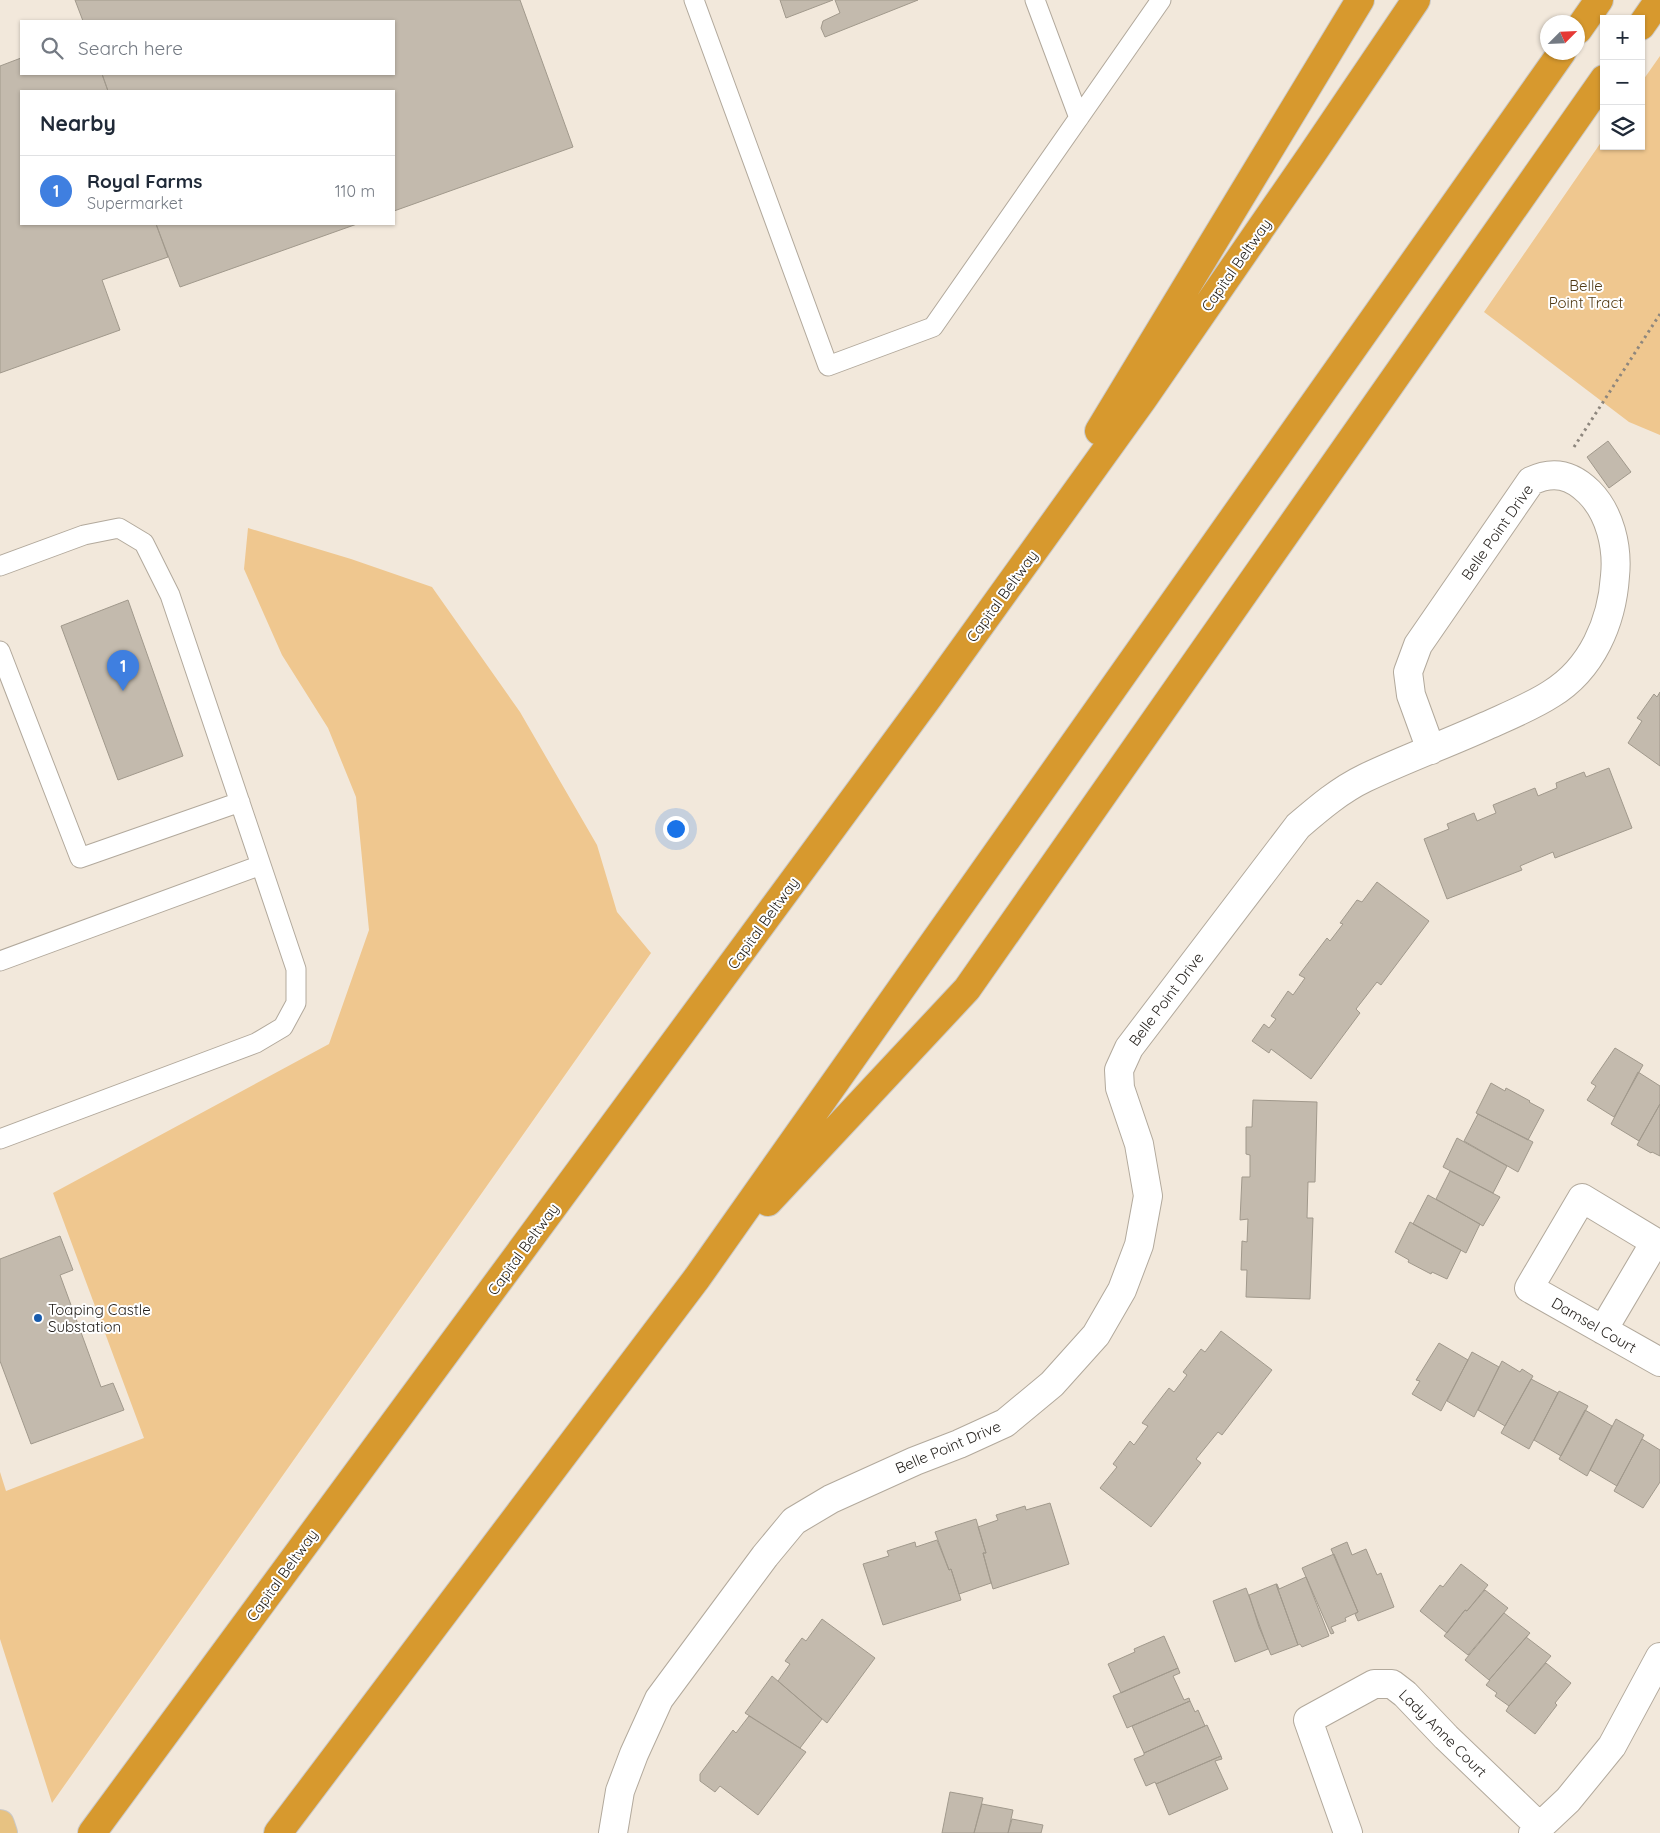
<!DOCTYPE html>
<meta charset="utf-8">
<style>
:root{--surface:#fff;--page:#f6f6f7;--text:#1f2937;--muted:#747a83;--line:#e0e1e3;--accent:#b45309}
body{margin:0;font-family:Quicksand,sans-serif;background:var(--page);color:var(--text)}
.controls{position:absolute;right:15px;top:15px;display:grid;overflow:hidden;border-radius:0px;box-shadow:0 1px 4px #0004}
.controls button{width:45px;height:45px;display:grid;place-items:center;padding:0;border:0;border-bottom:1px solid var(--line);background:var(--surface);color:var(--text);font:25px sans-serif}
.compass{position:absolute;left:1540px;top:15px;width:45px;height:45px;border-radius:50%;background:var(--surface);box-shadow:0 1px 4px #0004;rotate:66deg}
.you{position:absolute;left:675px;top:828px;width:18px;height:18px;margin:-12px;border:4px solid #fff;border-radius:50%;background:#1a73e8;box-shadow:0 0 0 8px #1a73e833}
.badge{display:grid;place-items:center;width:32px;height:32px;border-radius:50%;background:var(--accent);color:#fff;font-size:16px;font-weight:700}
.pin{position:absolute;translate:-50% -41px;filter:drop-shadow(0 1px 2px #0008)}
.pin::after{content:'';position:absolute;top:26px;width:18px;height:15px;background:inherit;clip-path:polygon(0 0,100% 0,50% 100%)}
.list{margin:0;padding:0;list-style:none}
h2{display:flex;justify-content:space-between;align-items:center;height:65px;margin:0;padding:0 20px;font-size:21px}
h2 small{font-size:16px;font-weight:400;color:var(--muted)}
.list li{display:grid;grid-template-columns:32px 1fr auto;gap:15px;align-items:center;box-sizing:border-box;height:70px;padding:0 20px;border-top:1px solid var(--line)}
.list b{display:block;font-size:19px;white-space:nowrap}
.list p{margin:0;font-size:16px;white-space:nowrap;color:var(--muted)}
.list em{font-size:16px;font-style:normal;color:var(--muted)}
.icon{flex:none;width:28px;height:28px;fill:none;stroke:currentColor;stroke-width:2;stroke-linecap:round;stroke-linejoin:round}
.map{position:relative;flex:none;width:1660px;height:1833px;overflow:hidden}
.search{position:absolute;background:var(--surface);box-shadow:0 1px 4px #0004;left:20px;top:20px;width:375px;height:55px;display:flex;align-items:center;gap:12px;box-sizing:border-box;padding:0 18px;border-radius:0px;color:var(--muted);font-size:19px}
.panel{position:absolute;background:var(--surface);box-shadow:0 1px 4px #0004;left:20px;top:90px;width:375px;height:135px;border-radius:0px}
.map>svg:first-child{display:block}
.green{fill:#efc78f}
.building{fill:#c3baad;stroke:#a1998c}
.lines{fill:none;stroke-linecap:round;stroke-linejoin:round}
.service-casing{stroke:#b2a99c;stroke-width:21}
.minor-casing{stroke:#b2a99c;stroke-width:30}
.primary-casing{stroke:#cac9c8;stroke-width:30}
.motorway-casing{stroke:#cac9c8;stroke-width:30}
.path{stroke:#8d867d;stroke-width:3;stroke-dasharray:2.5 4;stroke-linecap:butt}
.service{stroke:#fff;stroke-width:19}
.minor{stroke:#fff;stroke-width:28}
.primary{stroke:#e7c282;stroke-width:28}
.motorway{stroke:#d7992e;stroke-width:28}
.poi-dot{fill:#195cac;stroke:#fff;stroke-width:2}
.labels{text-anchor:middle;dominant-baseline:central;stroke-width:4;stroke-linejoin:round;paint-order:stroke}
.street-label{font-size:15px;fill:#231f1b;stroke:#fff}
.park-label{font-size:15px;fill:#513a15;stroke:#fff}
.poi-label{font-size:15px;fill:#231f1b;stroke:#fff;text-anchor:start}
</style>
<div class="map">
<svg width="1660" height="1833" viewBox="0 0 1660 1833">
<rect width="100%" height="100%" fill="#f2e8db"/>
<path class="green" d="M1660,56v379l-31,-13 -145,-110 120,-174v8h37v-63z
M248,528l103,31 81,28 88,125 77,133 20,67 34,41 -599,850 -52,-164v-167l6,19 138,-53 -91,-245 276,-149 40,-114 -13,-133 -28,-69 -46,-73 -38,-86z"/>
<path class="building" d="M75,0h445l53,147 -179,64v-120h-286l-6,-17h292v-53h-311z
M780,0h53l-47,18z
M835,0h83l-93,37 -4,-9 2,-7 17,-8z
M21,58v16h81l6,17h-87v133h135l12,33 -66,23 18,50 -120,43v-307z
M156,224h201l-177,63z
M1608,441l23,31 -22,16 -22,-31z
M128,600l55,156 -65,24 -57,-154z
M1660,692v74l-32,-23 14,-22 -5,-3 17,-24 3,3z
M1609,768l23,60 -77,30 -2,-6 -33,14 2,4 -75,29 -23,-60 25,-10 -2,-5 27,-11 3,8 19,-8 -3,-8 42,-17 3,8 19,-8 -1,-5 28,-11 2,5z
M1377,882l52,39 -48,64 -4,-3 -21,27 4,4 -49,66 -40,-30 -2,4 -17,-12 12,-17 5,4 7,-9 -5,-3 17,-25 5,4 12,-17 -6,-3 28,-37 3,3 13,-17 -3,-1 17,-23 5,2z
M1615,1048l28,17 -29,52 -27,-17 9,-14 -5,-3z
M1638,1072l22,14v18l-21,37 -28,-17z
M1491,1083l14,8 1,-3 24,13 -1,1 15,8 -16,30 -52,-27z
M1253,1100l64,2 -2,80h-7l-1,36h6l-3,81 -64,-2 1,-27h-6l1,-29 5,1 1,-23 -8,1 2,-43h8v-22l-4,-1v-27h6z
M1660,1104v52l-8,-4 -1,1 -14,-8z
M1478,1114l55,28 -15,30 -54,-31z
M1457,1138l50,28 -14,27 -50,-26z
M1450,1171l50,26 -17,29 -47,-27z
M1428,1195l52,29 -14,29 -53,-29z
M1410,1222l51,28 -14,29 -15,-7 -1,2 -23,-12 1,-2 -14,-8z
M60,1236l13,34 -13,5 41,112 12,-4 11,27 -93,34 -31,-83v-102z
M1221,1331l51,39 -50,65 -4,-3 -22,27 5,4 -50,64 -51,-39 17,-21 -4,-3 17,-23 4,4 14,-19 -6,-3 27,-35 5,4 13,-17 -4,-3 18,-23 4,3z
M1439,1343l29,17 -27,51 -29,-17 8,-13 -4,-1z
M1472,1352l27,15 -25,50 -27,-16z
M1502,1361l18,11 2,-3 11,7 -28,50 -27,-16z
M1531,1379l27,14 -29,56 -28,-16z
M1559,1391l29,15 -27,50 -27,-16z
M1585,1410l27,16 -25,50 -28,-17z
M1616,1419l28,16 -27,51 -27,-16z
M1642,1439l18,11v32l-17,26 -29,-17z
M1050,1503l19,61 -76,25 -10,-36h3l-8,-26 20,-7 -2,-5 29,-9 1,4z
M976,1519l10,34h-3l8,30 -32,11 -8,-25 -2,1 -14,-38z
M937,1540l12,30 2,-1 10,31 -78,25 -20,-61 26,-8 -2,-5 28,-9 1,5z
M1347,1542l5,13 14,-6 11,26 4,-2 13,34 -36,14 -3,-7 3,-2 -27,-63z
M1334,1554l24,58 -13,6 1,3 -15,6 3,6 -3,1 -29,-66z
M1461,1564l27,21 -21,26 -2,-1 -18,23 -27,-22 20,-26 3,2z
M1306,1577l23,59 -27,11 -2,-3 -2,1 -22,-61h1l2,5z
M1276,1584l22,61 -27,10 -12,-28 -10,-32z
M1246,1588l22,61 -33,13 -22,-61z
M1485,1590l23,18 -40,47 -24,-19 21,-26 2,1z
M1504,1613l26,20 -41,47 -24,-20z
M822,1619l53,39 -48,65 -49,-42 12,-17 -5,-3 17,-23 4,3z
M1528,1635l-2,2 25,19 -42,50 -14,-10 2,-3 -11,-8 4,-5h-1z
M1164,1636l14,32 -57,25 -13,-29 27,-12 -1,-3z
M1546,1663l25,20 -16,20 2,2 -22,29 -29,-23 3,-5z
M1178,1668l2,5 -7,3 11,24 5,-2 1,3 -63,27 -14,-32z
M772,1676l50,43 -22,29 -55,-35z
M1190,1701l5,11 3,-2 7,16 -61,27 -12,-27z
M749,1716l57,36 -48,63 -38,-29 -5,6 -15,-11v-7l33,-44 3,3z
M1207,1725l14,31 -65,28 -1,-2 -9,4 -12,-27 10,-4v-2z
M1221,1756l1,3 -7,2 13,28 -59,26 -13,-31z
M950,1792l33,6 -9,35h-32z
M982,1804l31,6 -5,23h-34z
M1012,1819l31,6 -2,8h-33z"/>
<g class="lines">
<defs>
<path id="service" d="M694,0l134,366 105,-39 228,-327
M1035,0l44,118
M0,566l84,-31 35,-7 25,15 26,52 126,374v34l-13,24 -27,16 -256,96
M0,651l80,207 160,-56
M0,961l261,-96"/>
<path id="minor" d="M1603,1330l52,-88 -73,-44 -53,90 131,74
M613,1833l7,-42 14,-37 25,-55 106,-143 29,-35 37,-22 84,-38 44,-17 46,-21 47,-39 44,-49 26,-45 17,-45 9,-49 -9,-52 -19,-56 -1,-18 10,-22 169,-222c21,-18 42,-36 67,-48 40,-19 81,-34 121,-52 22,-10 45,-19 65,-32 41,-25 61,-72 64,-118 3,-29 -5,-63 -26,-84 -17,-17 -35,-22 -58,-11l-113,164 -10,27 3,23 20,55
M1348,1833l-40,-113 66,-36h18l13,10 41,43 94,90
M1533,1833l35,-33 44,-54 48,-89"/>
<path id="primary" d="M0,1824l3,9"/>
<path id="motorway" d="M1641,26l18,-26
M1578,30l21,-30
M1099,431l261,-431
M768,1202l199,-213 637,-910
M92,1833l836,-1135 215,-299 169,-245 104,-154
M278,1833l419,-555 865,-1226"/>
</defs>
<use href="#service" class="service-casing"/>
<use href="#minor" class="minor-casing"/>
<use href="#primary" class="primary-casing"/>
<use href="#motorway" class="motorway-casing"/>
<path class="path" d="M1574,447l86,-133"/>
<use href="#service" class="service"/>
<use href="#minor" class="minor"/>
<use href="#primary" class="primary"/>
<use href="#motorway" class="motorway"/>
</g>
<circle class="poi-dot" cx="38" cy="1318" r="5"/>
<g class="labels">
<g class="street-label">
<text transform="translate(1236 265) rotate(-55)">Capital Beltway</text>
<text transform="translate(1497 532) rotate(-55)">Belle Point Drive</text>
<text transform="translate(1002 596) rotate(-54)">Capital Beltway</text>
<text transform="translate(763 923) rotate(-54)">Capital Beltway</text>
<text transform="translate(1166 999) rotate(-53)">Belle Point Drive</text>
<text transform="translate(523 1249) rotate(-54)">Capital Beltway</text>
<text transform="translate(1594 1325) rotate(30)">Damsel Court</text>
<text transform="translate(948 1447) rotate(-23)">Belle Point Drive</text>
<text transform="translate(282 1575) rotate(-54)">Capital Beltway</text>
<text transform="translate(1443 1733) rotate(45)">Lady Anne Court</text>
</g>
<g class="park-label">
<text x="1586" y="285">Belle<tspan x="1586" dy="17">Point Tract</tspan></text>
</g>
<g class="poi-label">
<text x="48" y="1309">Toaping Castle<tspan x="48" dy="17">Substation</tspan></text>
</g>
</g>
</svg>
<div class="controls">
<button>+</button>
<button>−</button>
<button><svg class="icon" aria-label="layers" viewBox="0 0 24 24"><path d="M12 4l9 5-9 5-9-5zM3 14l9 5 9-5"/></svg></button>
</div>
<svg class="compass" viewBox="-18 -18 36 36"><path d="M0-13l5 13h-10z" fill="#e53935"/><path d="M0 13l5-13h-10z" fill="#747a83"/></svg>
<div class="you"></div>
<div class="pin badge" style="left:123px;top:691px;background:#3f7fe0">1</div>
<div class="search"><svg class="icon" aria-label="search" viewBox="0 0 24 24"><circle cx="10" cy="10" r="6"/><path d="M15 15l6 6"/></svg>Search here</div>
<section class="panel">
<h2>Nearby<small></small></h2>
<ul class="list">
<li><span class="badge" style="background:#3f7fe0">1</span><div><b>Royal Farms</b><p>Supermarket</p></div><em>110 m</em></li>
</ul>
</section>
</div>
